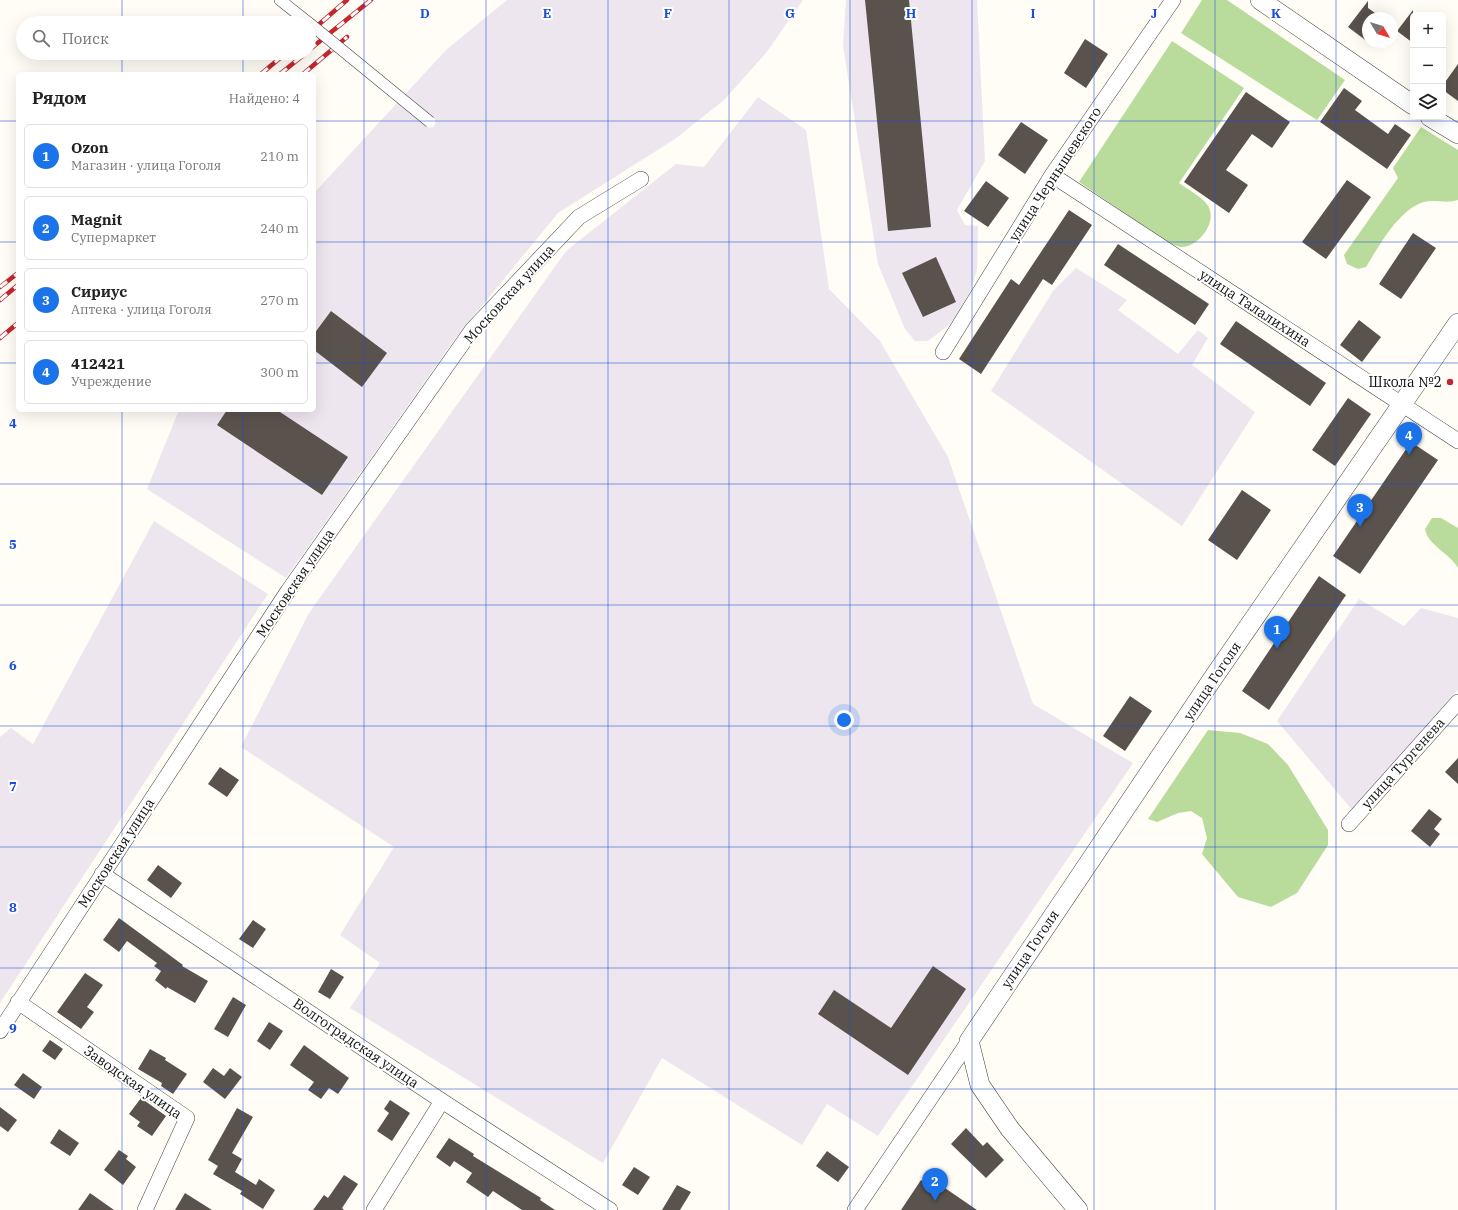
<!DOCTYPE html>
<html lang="ru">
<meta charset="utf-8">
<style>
:root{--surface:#fff;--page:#f6f6f6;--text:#222;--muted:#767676;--line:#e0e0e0;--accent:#1a73e8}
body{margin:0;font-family:"IBM Plex Serif",serif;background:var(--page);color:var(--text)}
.controls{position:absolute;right:12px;top:12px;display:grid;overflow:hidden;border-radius:6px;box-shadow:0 4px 16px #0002}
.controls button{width:36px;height:36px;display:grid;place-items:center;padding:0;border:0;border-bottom:1px solid var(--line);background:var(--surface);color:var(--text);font:20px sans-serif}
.compass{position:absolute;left:1362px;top:12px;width:36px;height:36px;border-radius:50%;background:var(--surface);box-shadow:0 4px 16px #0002;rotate:128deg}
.you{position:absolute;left:844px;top:720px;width:14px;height:14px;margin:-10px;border:3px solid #fff;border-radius:50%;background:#1a73e8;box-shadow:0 0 0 6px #1a73e833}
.badge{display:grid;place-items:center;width:26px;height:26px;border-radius:50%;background:var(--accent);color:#fff;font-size:13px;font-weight:700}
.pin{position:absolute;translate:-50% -33px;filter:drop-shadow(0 1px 2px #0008)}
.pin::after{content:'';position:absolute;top:21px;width:14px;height:12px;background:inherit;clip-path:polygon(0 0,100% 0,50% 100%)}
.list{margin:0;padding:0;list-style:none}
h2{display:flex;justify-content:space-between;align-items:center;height:52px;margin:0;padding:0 16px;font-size:17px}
h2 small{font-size:13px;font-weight:400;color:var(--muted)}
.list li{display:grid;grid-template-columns:26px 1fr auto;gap:12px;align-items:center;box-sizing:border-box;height:64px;margin:0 8px 8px;padding:0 8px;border:1px solid var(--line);border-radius:6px}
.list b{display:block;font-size:15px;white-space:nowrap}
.list p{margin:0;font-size:13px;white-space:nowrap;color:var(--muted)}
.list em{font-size:13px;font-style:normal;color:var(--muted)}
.icon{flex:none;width:22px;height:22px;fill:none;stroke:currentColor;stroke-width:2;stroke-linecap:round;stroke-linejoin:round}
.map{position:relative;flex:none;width:1458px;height:1210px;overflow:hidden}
.search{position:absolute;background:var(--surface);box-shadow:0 4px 16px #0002;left:16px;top:16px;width:300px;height:44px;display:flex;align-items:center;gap:10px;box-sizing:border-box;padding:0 14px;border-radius:22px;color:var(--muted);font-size:15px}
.panel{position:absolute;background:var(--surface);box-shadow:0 4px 16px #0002;left:16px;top:72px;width:300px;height:340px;border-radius:6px}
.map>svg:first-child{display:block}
.industrial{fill:#eee6ef}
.forest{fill:#b9dc9c}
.building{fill:#5a524d}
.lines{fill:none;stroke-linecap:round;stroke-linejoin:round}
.pedestrian-casing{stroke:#444;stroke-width:12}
.minor-casing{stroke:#444;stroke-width:16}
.tertiary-casing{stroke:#444;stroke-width:20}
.pedestrian{stroke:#fff;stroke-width:11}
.minor{stroke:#fff;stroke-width:15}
.tertiary{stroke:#fff;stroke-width:19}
.rail-casing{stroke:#c4262e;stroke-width:4.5}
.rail{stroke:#fff;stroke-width:3;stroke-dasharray:9;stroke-linecap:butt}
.pedestrian-bridge-casing{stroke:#444;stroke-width:12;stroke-linecap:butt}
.pedestrian-bridge{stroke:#fff;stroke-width:11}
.grid{fill:none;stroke:#1d4ed8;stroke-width:1;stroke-opacity:0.55}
.poi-dot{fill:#c4262e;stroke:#fff;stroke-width:1.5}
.labels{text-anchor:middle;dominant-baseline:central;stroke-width:4;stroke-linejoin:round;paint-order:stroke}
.street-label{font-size:14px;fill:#111;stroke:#fff}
.poi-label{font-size:14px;fill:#111;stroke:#fff;text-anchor:end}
.grid-label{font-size:13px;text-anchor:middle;font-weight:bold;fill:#1d4ed8;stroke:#fff;stroke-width:4;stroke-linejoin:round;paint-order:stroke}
</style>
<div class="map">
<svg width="1458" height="1210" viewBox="0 0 1458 1210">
<rect width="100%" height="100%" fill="#fffdf5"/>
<path class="industrial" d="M507,0h296l-37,53 -42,47 -49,39 -117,74 -104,127 -168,238 -139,-89 32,-79h135v-217l132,-143z
M846,0h131l8,161 -28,49 8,15 13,1 -1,45 -8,22 -11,21 -9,11 -21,16h-13l-10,-12 -27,-65 -35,-218z
M758,97l48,33 23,159 51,52 68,116 85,247 100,59 -255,373 -51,-32 -25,41 -140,-87 -59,105 -253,-155 30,-45 -40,-28 54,-88 -153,-100 68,-134 257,-362 110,-87 28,3z
M1076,268l51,32 -9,10 60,44 20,-24 10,8 -16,27 63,47 -73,114 -191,-135 62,-100z
M154,521l114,73 -268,409v-266l11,-9 22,16z
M1359,599l45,27 17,-18 37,10v72l-105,121 -76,-90z"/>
<path class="forest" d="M1202,0h25l118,80 -28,40 -136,-87z
M1172,41l72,47 -65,95c8,6 20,12 27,20 14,16 -6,43 -24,44 -4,0 -9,-3 -12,-3l-91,-62z
M1421,127l37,23v50c-13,4 -23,-1 -34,2 -25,7 -45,44 -58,65l-8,2 -11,-5 -3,-9 54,-77 -5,-10z
M1432,518h9l17,10v40c-8,-15 -30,-22 -33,-39z
M1208,730l32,3 28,11 20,21 40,65v15l-31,48 -26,14 -33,-10 -36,-43 5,-16 -5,-20 -11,-7 -13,2 -21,9 -9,-3z"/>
<path class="building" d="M865,0h44l22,227 -43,4z
M1368,1v7l14,10h-14v24l-20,-15z
M1413,10v33l-16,-12z
M1085,39l23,15 -22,34 -22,-15z
M1458,64v37l-15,-11v-5z
M1344,88l18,13 -7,9 33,24 7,-10 16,11 -24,34 -67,-47z
M1246,92l44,30 -18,26 -20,-14 -26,36 22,15 -19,28 -45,-31z
M1021,122l27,18 -23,34 -27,-19z
M1347,180l24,17 -45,62 -24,-17z
M986,181l23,17 -21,29 -24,-16z
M1069,210l23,15 -40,60 -9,-6 -62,95 -22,-15 52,-80 8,6z
M1413,233l23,15 -35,51 -22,-15z
M1118,244l91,60 -14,21 -91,-60z
M936,257l20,45 -33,15 -21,-44z
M331,311l56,42 -25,34 -48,-37v-16z
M1359,320l22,17 -19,25 -22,-17z
M1236,321l90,62 -16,23 -90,-62z
M1348,398l23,16 -36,52 -23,-16z
M227,410h50l71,47 -26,38 -105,-70z
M1411,442l27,18 -78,114 -27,-18z
M1242,490l29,20 -34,50 -29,-20z
M1319,576l27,19 -77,115 -27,-19z
M1130,696l22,15 -27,40 -22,-15z
M1458,758v26l-13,-12z
M220,767l19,13 -12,17 -19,-13z
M1429,809l13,10 -8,10 6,5 -10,13 -19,-16z
M158,865l24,18 -11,15 -24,-18z
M119,918l64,47 -1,1 26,15 -13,22 -28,-16 -1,2 -11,-9 6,-9 -7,-5 3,-3 -30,-22 -8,11 -16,-12z
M253,920l13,9 -13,19 -14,-9z
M933,966l33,23 -58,86 -90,-61 16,-24 57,38z
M331,969l13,8 -14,22 -12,-7z
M85,973l18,12 -16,22 7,5 -13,17 -24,-17z
M233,997l13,8 -18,32 -14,-8z
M269,1022l14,9 -13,19 -13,-9z
M50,1040l13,9 -8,11 -13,-9z
M304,1045l45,33 -11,16 -9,-6 -8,11 -13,-9 6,-8 -24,-17z
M150,1049l16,9 -1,2 22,14 -14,20 -12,-8 1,-3 -24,-14z
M213,1068l11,8 6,-8 12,9 -17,22 -22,-17z
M23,1073l19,14 -8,12 -20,-14z
M141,1098l25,18 -14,20 -15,-10 3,-4 -11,-8z
M390,1100l20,13 -18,28 -15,-10 12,-18 -5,-4z
M0,1107l17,13 -9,12 -8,-6z
M237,1108l16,9 -21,36 10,6 -7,13 21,13 3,-6 16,11 -12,19 -23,-15 2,-3 -29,-17 5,-8 -10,-6z
M966,1128l17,18 4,-4 17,18 -18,18 -35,-34z
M59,1129l20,14 -9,13 -20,-13z
M449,1138l25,16 -1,2 68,42 -1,2 15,10h-33l-29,-19 -5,6 -22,-15 6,-9 -18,-12 -4,6 -14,-10z
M119,1150l9,6 -2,3 10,8 -13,18 -19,-15z
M827,1151l22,16 -11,15 -22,-16z
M634,1167l16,10 -12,18 -16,-10z
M344,1175l14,9 -16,24 2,2h-31l11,-15 4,3z
M921,1180l17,12 4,-6 35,24h-76z
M677,1185l14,7 -11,18h-18z
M90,1193l24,17h-36z
M185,1193l27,17h-37z"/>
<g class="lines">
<defs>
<path id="pedestrian" d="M280,0l29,23"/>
<path id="minor" d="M1052,175l406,266
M943,352l109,-177 121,-175
M1349,824l109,-122
M102,874l340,227 168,109
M18,1002l169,116 -42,92
M0,1031l288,-440 184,-261 107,-113 62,-38
M374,1210l68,-109
M855,1210l114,-169"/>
<path id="tertiary" d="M1260,0l153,105
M1430,117l28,17
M1078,1210l-68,-81 -30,-44 -11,-44 242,-360 247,-358"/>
</defs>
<use href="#pedestrian" class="pedestrian-casing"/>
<use href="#minor" class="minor-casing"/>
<use href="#tertiary" class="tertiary-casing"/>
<use href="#pedestrian" class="pedestrian"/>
<use href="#minor" class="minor"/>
<use href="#tertiary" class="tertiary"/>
<defs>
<path id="rail" d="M309,33l38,-33
M309,50l62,-50
M261,74l25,-21
M280,74l26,-21
M303,74l44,-37
M0,287l18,-14
M0,300l18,-15
M0,338l18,-15"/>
</defs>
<use href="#rail" class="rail-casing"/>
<use href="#rail" class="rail"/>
<defs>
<path id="pedestrian-bridge" d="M309,23l121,99"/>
</defs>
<use href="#pedestrian-bridge" class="pedestrian-bridge-casing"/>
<use href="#pedestrian-bridge" class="pedestrian-bridge"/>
</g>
<path class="grid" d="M122,0v23M243,0v23M364,0v1210M486,0v1210M608,0v1210M729,0v1210M850,0v1210M972,0v1210M1094,0v1210M1215,0v1210M1336,0v1210M122,53v21M243,53v21M0,121h18M314,121h1144M0,242h18M314,242h1144M0,363h18M314,363h1144M122,410v800M243,410v800M0,484h1458M0,605h1458M0,726h1458M0,847h1458M0,968h1458M0,1089h1458"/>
<circle class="poi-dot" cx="1450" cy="382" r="4"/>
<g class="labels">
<g class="street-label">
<text transform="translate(1055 174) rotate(-57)">улица Чернышевского</text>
<text transform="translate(509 294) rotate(-48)">Московская улица</text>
<text transform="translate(1255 308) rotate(33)">улица Талалихина</text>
<text transform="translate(295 583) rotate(-56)">Московская улица</text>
<text transform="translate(1212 681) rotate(-56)">улица Гоголя</text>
<text transform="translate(1403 763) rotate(-48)">улица Тургенева</text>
<text transform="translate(116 853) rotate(-57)">Московская улица</text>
<text transform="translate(1030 949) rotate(-56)">улица Гоголя</text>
<text transform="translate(356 1043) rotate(34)">Волгоградская улица</text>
<text transform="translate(133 1082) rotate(35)">Заводская улица</text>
</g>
<g class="poi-label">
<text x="1442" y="382">Школа №2</text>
</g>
</g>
<g class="grid-label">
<text x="425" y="18">D</text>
<text x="547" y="18">E</text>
<text x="668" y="18">F</text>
<text x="790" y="18">G</text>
<text x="911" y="18">H</text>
<text x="1033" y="18">I</text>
<text x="1154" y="18">J</text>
<text x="1276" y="18">K</text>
<text x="13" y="428">4</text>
<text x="13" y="549">5</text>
<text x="13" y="670">6</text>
<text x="13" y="791">7</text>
<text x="13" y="912">8</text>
<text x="13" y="1033">9</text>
</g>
</svg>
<div class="controls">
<button>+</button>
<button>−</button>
<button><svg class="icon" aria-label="layers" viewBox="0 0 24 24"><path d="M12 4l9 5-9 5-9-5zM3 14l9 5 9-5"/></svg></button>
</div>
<svg class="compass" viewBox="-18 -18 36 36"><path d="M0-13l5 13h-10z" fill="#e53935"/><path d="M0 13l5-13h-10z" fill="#767676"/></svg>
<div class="you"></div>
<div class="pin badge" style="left:1277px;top:649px">1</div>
<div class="pin badge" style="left:935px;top:1201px">2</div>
<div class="pin badge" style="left:1360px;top:527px">3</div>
<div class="pin badge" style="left:1409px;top:455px">4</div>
<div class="search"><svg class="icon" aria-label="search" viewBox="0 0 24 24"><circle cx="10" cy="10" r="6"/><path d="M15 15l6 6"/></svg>Поиск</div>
<section class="panel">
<h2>Рядом<small>Найдено: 4</small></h2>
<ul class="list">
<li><span class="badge">1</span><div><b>Ozon</b><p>Магазин · улица Гоголя</p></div><em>210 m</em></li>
<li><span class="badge">2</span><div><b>Magnit</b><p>Супермаркет</p></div><em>240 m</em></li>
<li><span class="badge">3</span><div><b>Сириус</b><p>Аптека · улица Гоголя</p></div><em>270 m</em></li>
<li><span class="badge">4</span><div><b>412421</b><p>Учреждение</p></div><em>300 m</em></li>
</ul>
</section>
</div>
